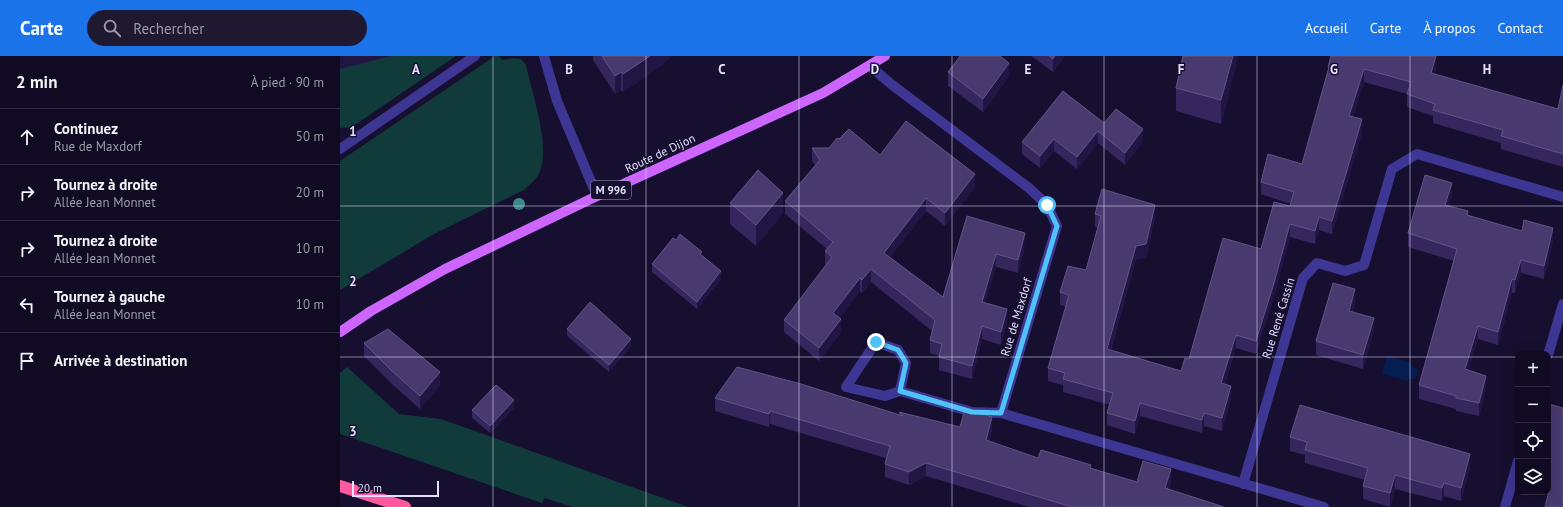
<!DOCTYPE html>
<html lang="fr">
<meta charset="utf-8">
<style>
:root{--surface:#100b23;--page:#1e1930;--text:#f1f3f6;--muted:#9c9ba6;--line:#302b41;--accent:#1a73e8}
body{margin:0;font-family:"PT Sans",sans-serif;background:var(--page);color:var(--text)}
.controls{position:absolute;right:12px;bottom:12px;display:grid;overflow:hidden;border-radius:8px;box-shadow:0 4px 16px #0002}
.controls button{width:36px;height:36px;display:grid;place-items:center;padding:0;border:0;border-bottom:1px solid var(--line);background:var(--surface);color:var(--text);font:20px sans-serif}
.scale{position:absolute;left:12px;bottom:10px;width:87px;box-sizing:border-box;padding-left:4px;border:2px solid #e3deff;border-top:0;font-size:11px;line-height:14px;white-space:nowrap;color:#e3deff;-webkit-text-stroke:3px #160f2f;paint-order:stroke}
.stop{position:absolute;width:12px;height:12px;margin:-9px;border:3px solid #4fc3f7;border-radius:50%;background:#fff}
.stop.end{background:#4fc3f7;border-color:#fff;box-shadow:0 1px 4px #0008}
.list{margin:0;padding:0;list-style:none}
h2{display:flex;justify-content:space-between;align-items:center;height:52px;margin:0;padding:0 16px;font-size:17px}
h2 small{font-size:13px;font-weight:400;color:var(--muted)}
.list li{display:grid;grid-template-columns:26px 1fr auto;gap:12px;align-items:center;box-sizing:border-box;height:56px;padding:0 16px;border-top:1px solid var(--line)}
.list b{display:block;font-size:15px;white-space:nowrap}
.list p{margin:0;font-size:13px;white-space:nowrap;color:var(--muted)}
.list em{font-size:13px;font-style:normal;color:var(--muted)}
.icon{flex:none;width:22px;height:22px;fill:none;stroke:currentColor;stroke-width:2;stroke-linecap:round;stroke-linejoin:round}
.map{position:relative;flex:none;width:1223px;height:451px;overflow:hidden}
header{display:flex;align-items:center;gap:24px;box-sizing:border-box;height:56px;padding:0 20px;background:var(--accent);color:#fff}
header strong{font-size:19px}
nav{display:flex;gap:22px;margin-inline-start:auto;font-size:14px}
.search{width:280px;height:36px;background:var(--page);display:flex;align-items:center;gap:10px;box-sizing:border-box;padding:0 14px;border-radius:22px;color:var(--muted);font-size:15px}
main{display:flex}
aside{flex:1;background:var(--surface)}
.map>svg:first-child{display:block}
.green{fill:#113a3a}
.water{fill:#051e52}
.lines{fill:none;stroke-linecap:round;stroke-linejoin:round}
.street{stroke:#3e3693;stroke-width:10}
.primary{stroke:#cd65ff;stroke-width:10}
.highway{stroke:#ff59a0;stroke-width:12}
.tree{fill:#3c8988}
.wall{fill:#35275e}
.shaded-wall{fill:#211544}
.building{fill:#483a6f;stroke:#605486}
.route{stroke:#4fc3f7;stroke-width:5}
.grid{fill:none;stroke:#e3deff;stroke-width:1;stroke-opacity:0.55}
.labels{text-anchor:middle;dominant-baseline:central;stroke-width:3;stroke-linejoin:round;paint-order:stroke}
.shield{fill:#160f2f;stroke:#a6a0c1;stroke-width:1}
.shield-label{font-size:11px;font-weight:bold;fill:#e3deff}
.street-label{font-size:12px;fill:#e3deff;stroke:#160f2f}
.grid-label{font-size:13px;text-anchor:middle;font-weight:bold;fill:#e3deff;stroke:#160f2f;stroke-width:3;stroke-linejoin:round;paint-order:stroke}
</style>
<header>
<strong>Carte</strong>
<div class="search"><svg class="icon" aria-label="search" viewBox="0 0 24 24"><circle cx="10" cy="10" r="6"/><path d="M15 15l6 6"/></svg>Rechercher</div>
<nav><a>Accueil</a><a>Carte</a><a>À propos</a><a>Contact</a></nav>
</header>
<main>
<aside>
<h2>2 min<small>À pied · 90 m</small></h2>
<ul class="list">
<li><svg class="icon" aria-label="ahead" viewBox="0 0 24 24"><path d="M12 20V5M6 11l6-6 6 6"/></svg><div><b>Continuez</b><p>Rue de Maxdorf</p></div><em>50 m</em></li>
<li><svg class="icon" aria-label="right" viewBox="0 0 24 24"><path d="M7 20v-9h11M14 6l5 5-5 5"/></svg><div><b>Tournez à droite</b><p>Allée Jean Monnet</p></div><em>20 m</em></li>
<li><svg class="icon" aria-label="right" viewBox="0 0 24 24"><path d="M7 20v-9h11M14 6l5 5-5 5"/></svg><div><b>Tournez à droite</b><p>Allée Jean Monnet</p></div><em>10 m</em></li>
<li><svg class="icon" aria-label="left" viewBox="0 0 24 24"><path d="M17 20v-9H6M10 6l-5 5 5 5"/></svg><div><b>Tournez à gauche</b><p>Allée Jean Monnet</p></div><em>10 m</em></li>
<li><svg class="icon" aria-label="arrive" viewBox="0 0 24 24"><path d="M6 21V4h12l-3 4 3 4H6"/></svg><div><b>Arrivée à destination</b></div></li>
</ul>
</aside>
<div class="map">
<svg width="1223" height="451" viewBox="0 0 1223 451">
<rect width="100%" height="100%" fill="#160f2f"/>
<path class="green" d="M0,0h116l-104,71 -12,1z
M155,0h4l3,4 12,-2 7,1 5,6c6,28 23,76 15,103 -2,9 -10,16 -17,22l-90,44 -94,56v-129z
M7,311l52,47 42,5 247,88h-116l-27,-9 -3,5 -202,-69v-61z"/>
<path class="water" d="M1047,300l25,7 -1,2 6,5 1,4 -4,5h-7v2l-25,-8z"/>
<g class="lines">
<path class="street" d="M204,0l13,45 40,95
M530,10l21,18 138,104 18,17 10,21 -56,187 323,94
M0,93l135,-93
M1208,299l15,-51
M560,335l6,-28 -8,-13 -22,-8 -30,45 39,9 15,-5 72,21 29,1
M903,428l60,-206 14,-15 28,8 19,-6 28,-96 25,-15 146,43
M1165,451l13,-46"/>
<path class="primary" d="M0,276l31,-21 74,-42 152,-73 226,-103 62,-37"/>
<path class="highway" d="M0,430l65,21"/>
</g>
<circle class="tree" cx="179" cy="148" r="6"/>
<path class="wall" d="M253,0h79l-8,6v2l-41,28 -2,-2 -6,4 -22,-34z
M691,0h34l-12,16z
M843,0h55l-17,68 -45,-13v-23z
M988,11l108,1 -1,6 123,35 5,-24v82l-62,-18v-6l-68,-20v-7l-26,-9v-13l-43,-12 -11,35 9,15 -30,102 -13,-4 -4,14 -25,-7 -16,59 -18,58 -20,-6 -11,36 6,15 -9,32 -18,-5 -2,7 -62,-17 -5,18 -28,-9v-12l3,-8 -47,-13v-7l-15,-4v-13l18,-61 -6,-2v-13l26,-22 12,-42 -3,-1v-13l60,4 -9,39 -10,2 -25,91 70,21 80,-122 29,-43 1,-2 -30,-10v-12l41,-18 26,-92z
M608,16l61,4 -26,36 -35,-26z
M764,67l39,18 -18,24 -27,-22 -21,26 -23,-18 -14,17 -18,-14v-12z
M472,92l68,7 95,32 -30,39 -19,-15 -36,46 53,40 24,-81 58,30 -7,27 -22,-6 -11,36 22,19 -6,23 -19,-6 -10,40 -33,-9v-14l-9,-3v-13l2,-9 -61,-49 -9,11 -2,-2 -21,27 2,14 -22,29 -35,-29v-12l42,-55 -1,-1v-13l2,-2 -42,-35v-13l30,-36 -3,-4z
M1112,140l-3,10 19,9 85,26 -9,38 -23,-6 -6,20h-3l-14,52 -20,-6 -10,31 18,19 -7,27 -23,-5v-2l-37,-10v-14l35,-124 -46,-14v-14z
M390,147l53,10 -27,33 -26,-22z
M336,184l26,15 19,24 -24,30 -45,-37v-8z
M1015,247l-2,9 21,19 -11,38 -47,-14v-14z
M227,273l64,17 -22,26 -42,-36z
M24,287l76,42 -20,24 -27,-24 -29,-29z
M375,342l184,17v-3l61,15 32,3 -3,12 49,16 53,10 46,14h34l-2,7 55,18h-195l-103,-31 -17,9 -24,-8v-13l1,-6 -116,-34 -1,3 -54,-16z
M1208,351l15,100 -15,-13 -6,-2h6z
M174,352l-24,25 -18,-15v-8z
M950,381l180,31 -9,33 -17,-5 -2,5 -47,-12 -5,18 -27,-8v-13l2,-6 -60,-17v-8l-15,-4z"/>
<path class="shaded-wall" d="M0,0h51l-51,13z
M310,0h22l-8,6v2l-41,28v-18z
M715,0h10l-12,16v-13z
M893,0h5l-17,68v-24z
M1096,0v12l-5,18v-13z
M669,7v13l-26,36v-13z
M1024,13v13l-15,47v-13z
M281,16v18l-6,4v-18z
M1022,63v13l-30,102v-13z
M803,73v12l-18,24v-12z
M758,75v12l-21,26v-12z
M714,83v12l-14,17v-12z
M635,118v13l-30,39v-13z
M1112,127v13l-7,22v-13z
M443,137v20l-27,33v-21z
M586,142v13l-42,55v-13z
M815,149v13l-9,39 -10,2 -29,103v-13l29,-103z
M979,161v13l-4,14v-13z
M950,168v13l-16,59 -18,58v-13z
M1213,172v13l-9,38v-13z
M685,177v13l-7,27v-13z
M656,198v13l-14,48v-13z
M1181,204v13l-6,20v-13z
M531,213v13l-9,11v-13z
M381,215v8l-24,30v-7z
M520,222v13l-27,35v-13z
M1172,223v14l-14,52v-13z
M1015,233v14l-6,21v-13z
M667,253v13l-6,23v-13z
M1034,262v13l-11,38v-14z
M501,263v13l-22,29v-13z
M642,270v13l-10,40v-13z
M1138,270v13l-13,44v-14z
M896,279v13l-15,48v-13z
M291,283v7l-22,26v-7z
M100,316v13l-20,24v-13z
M1146,320v13l-7,27v-13z
M891,330v13l-9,32v-13z
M174,344v8l-24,25v-7z
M800,347v13l-5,18v-13z
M430,355v13l-1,3v-13z
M864,357v13l-2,7v-13z
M652,361v13l-6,23v-13z
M1130,398v14l-9,33v-13z
M586,407v13l-17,9v-13z
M831,413v13l-6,19v-13z
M1055,419v14l-5,18v-14z
M1104,427v13l-2,5v-13z"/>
<path class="building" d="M262,0h48l-27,18 -2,-2 -6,4z
M620,0h40l9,7 -26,36 -35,-27z
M709,0h6l-2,3z
M843,0h50l-12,44 -45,-12z
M991,0h105l-5,17 127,36 5,-24v69l-62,-18 2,-6 -70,-20 2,-6 -28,-10 4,-12 -47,-13 -15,47 13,3 -30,102 -13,-4 -4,14 -25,-7 -16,59 -18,58 -20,-6 -15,48 10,3 -9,32 -18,-5 -2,7 -62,-17 -5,18 -28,-8 6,-20 -50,-14 2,-6 -17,-5 21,-73 -9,-3 8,-26 18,4 15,-54 -6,-2 7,-25 53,16 -9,39 -10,2 -29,103 74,22 4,-13 4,1 34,-121 38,11 13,-47 16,4 4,-14 -33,-10 7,-28 34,10 27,-97h-1z
M723,35l41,32 12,-14 27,20 -18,24 -27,-22 -21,26 -23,-18 -14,17 -18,-14z
M566,65l69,53 -30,39 -19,-15 -42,55 59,44 24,-81 58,17 -7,27 -22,-6 -14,48 25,7 -6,23 -19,-6 -10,40 -33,-9 3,-13 -12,-4 5,-20 -64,-51 -9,11 -2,-2 -27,35 8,6 -22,29 -35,-28 48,-63 -7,-6 8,-9 -48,-41 35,-41 -8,-12h17l8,-10 2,1 10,-10 31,26z
M418,114l25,23 -27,32 -26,-22z
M1085,119l27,8 -7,22 23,6 -1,4 55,16 2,-11 29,8 -9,38 -23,-6 -6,20 -3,-1 -14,53 -20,-6 -13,43 21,7 -7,27 -23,-5v-2l-37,-11 38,-136 -49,-16z
M340,178l22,18 -2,2 21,17 -24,31 -45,-38 21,-26 3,2z
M993,227l22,6 -6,22 25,7 -11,37 -47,-14z
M250,246l41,37 -22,26 -42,-36z
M48,273l52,43 -20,24 -27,-24 -29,-29z
M397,311l64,17 102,32 -4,-4 61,15 5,-18 27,8 -6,23 52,18 3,-8 17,5 33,10 -1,3 47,14 6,-21 28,8 -6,19 59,19h-152l-146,-44 -17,9 -24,-8 5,-18 -120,-35 -1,3 -54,-16z
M156,329l18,15 -24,26 -18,-16z
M1209,348l14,4v99h-18l5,-20 -2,-1v-79z
M960,349l170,49 -9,34 -17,-5 -2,5 -47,-13 -5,18 -27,-7 5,-18 -63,-18 2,-8 -17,-5z"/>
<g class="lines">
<path class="route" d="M536,286l22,8 8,13 -6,28 72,21 29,1 56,-187 -10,-21"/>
</g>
<path class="grid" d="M153,0v451M306,0v451M459,0v451M612,0v451M764,0v451M917,0v451M1070,0v451M0,150h1223M0,301h1178M1208,301h15"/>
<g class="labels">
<rect class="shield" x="251" y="125" width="40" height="18" rx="3"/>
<g class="shield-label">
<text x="271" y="134">M 996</text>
</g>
<g class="street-label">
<text transform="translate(320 97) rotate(-25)">Route de Dijon</text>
<text transform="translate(676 261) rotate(-73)">Rue de Maxdorf</text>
<text transform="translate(938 262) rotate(-73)">Rue René Cassin</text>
</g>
</g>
<g class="grid-label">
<text x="76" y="18">A</text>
<text x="229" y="18">B</text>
<text x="382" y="18">C</text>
<text x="535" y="18">D</text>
<text x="688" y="18">E</text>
<text x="841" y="18">F</text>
<text x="994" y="18">G</text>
<text x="1147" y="18">H</text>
<text x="13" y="80">1</text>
<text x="13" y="230">2</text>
<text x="13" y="380">3</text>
</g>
</svg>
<div class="controls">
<button>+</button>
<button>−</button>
<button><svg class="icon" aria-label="locate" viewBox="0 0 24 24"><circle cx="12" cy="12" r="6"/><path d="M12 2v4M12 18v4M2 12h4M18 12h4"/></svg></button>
<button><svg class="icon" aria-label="layers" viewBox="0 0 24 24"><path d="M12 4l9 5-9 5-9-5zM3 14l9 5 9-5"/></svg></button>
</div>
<div class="scale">20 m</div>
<div class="stop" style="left:707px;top:149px"></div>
<div class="stop end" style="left:536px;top:286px"></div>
</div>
</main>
